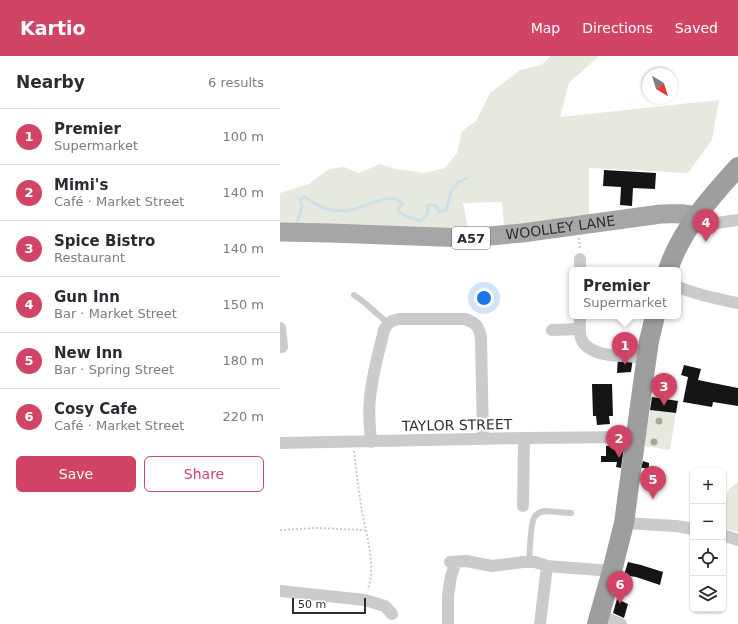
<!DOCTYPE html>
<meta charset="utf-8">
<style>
:root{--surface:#fff;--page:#f2f2f3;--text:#2b2b33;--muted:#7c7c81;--line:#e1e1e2;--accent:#d14466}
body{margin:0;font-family:"DejaVu Sans",sans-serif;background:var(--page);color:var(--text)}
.controls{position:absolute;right:12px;bottom:12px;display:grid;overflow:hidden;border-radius:6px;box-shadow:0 1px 3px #0004}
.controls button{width:36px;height:36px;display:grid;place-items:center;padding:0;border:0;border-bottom:1px solid var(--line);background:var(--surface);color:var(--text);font:20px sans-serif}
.compass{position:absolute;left:362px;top:12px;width:36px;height:36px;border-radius:50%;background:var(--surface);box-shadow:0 1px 3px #0004;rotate:142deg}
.scale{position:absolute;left:12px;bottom:10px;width:74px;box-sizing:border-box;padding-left:4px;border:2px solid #2e2e2e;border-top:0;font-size:11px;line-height:14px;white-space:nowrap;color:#2e2e2e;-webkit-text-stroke:3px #fff;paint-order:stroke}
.you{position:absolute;left:204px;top:242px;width:14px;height:14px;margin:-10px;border:3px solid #fff;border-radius:50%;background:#1a73e8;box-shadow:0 0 0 6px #1a73e833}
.badge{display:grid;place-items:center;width:26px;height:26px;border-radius:50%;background:var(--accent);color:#fff;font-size:13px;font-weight:700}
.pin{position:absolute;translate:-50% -33px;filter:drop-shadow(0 1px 2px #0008)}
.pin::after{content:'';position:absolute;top:21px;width:14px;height:12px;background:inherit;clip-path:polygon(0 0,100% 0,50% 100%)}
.popup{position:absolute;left:289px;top:211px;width:112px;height:52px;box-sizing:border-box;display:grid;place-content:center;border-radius:6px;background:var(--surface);filter:drop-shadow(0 1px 3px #0005);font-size:13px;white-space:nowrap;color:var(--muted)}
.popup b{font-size:15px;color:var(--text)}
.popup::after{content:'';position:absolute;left:50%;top:100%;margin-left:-8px;border:8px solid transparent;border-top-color:var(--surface)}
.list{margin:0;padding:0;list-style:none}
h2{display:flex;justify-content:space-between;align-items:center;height:52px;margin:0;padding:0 16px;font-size:17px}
h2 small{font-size:13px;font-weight:400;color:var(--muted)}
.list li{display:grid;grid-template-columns:26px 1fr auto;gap:12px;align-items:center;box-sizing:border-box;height:56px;padding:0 16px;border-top:1px solid var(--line)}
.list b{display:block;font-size:15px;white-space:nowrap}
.list p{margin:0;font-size:13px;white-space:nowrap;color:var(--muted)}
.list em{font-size:13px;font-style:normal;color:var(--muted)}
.actions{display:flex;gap:8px;padding:12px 16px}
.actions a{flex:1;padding:9px 0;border:1px solid var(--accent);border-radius:6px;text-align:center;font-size:14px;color:var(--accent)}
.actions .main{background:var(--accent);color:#fff}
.icon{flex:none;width:22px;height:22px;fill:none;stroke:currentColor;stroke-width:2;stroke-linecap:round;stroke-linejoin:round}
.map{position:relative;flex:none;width:458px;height:568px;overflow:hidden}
header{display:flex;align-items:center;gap:24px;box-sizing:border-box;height:56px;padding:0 20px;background:var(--accent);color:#fff}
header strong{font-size:19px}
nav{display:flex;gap:22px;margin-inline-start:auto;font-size:14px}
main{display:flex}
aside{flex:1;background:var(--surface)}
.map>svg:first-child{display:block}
.green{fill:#e6eade}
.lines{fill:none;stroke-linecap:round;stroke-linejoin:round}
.stream{stroke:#cce1e8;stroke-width:3}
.building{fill:#151515}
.path{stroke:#cbcbcb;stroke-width:2;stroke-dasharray:2 2;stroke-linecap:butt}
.service{stroke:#cbcbcb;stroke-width:6}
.minor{stroke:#cbcbcb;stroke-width:12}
.primary{stroke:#a6a6a6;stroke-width:19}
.trunk{stroke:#9e9e9e;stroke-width:20}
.tree{fill:#a3aa96}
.labels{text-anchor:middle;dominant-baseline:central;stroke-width:4;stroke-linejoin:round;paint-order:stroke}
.shield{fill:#fff;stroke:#6d6d6d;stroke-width:1}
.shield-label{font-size:13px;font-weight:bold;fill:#2e2e2e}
.street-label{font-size:14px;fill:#2e2e2e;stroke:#fff}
</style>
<header>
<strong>Kartio</strong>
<nav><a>Map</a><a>Directions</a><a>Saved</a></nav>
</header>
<main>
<aside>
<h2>Nearby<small>6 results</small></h2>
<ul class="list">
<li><span class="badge">1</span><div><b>Premier</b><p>Supermarket</p></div><em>100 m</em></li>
<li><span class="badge">2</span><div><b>Mimi's</b><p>Café · Market Street</p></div><em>140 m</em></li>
<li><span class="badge">3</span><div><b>Spice Bistro</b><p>Restaurant</p></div><em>140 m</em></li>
<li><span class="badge">4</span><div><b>Gun Inn</b><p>Bar · Market Street</p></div><em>150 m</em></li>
<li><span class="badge">5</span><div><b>New Inn</b><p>Bar · Spring Street</p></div><em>180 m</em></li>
<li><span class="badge">6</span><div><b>Cosy Cafe</b><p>Café · Market Street</p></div><em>220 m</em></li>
</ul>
<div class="actions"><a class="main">Save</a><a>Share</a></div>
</aside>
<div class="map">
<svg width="458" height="568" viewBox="0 0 458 568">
<rect width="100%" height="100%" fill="#fff"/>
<path class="green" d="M271,0h48l-30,27 -9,34 159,-17 -7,40 -24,33 -99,-5v49l-85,9 -2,-24 -39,1 6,30 -189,-5v-35l29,-9 20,-15 15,-2 15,6 21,-9 16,5 29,4 20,-5 12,-15 5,-22 14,-10 14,-28 30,-23 21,-5z
M370,354l26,3 -6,37 -26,-4z
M458,426v50l-15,-4v-20l6,-19z"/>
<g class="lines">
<path class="stream" d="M16,170l6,-19 -2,-8 5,-2c11,9 24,15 40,14 14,-1 27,-10 41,-12 6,-2 13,1 17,5l-5,4 2,5 9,4 11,4 7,-6 1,-10h7l4,7 7,-1 5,-20 7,-9 9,-4"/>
</g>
<path class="building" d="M324,114l52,3 -1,16 -22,-1 -1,18 -12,-1 1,-18 -18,-1z
M338,301l15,1 -2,14 -14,1z
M404,309l17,4 -3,11 40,8v18l-25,-4 -1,5 -29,-5 5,-25 -7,-2z
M312,328h20l1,32h-4l1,8 -13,1 -1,-9h-3z
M372,341l26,4 -2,12 -26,-3z
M326,390h18l-3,22 -5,-1 1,-5h-16v-6h5z
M363,405l6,2v12l-6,-1 2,-6h-4z
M348,506l13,3 22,7 -3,13 -24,-8 -12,-2z
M337,543l11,5 -4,14 -11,-5z"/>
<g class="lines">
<path class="path" d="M299,182l1,12
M74,395c2,20 5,40 8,61 5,26 14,52 6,78
M0,474l35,-2 50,2"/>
<path class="service" d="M74,239c13,8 22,19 34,28
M249,506c1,-10 1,-37 5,-44 2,-4 6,-6 10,-7l27,2"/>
<path class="minor" d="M416,161l21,6 21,-3
M300,214v-11
M398,231c20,8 39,12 60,16
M300,260c0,7 -1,16 1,22 7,21 47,18 66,19
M0,272l2,19
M272,274l28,-1
M91,386c-1,-15 -3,-30 -1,-44 2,-23 9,-46 14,-68 5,-8 6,-9 15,-11h66c11,4 14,7 16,19l2,101
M0,387l244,-5 112,-1
M243,450l1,-68
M344,467l52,3 17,3
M443,479l15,5
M170,506l16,-1 26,5 31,-4h12l12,4 65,5
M0,535l85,9 20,6 7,8
M319,559l22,9
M168,568v-28l3,-20 5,-14
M260,568l7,-58"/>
<path class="primary" id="s1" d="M0,176l50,1 137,5 55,-5 139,-19c12,0 24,-2 35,3"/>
<path class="trunk" d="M388,214c13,-40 42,-72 70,-103
M317,568l15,-53 12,-48 20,-147 5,-35 6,-25"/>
</g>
<g class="tree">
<circle cx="379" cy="365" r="3.5"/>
<circle cx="374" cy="386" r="3.5"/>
</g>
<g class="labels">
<rect class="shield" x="172" y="171" width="38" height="22" rx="3"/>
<g class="shield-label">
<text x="191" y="182">A57</text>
</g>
<g class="street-label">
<text stroke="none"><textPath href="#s1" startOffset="281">WOOLLEY LANE</textPath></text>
<text transform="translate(177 369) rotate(-1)">TAYLOR STREET</text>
</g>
</g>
</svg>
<div class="controls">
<button>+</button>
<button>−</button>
<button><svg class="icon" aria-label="locate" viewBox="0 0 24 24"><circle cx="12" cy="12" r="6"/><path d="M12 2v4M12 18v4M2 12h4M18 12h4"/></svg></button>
<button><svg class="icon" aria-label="layers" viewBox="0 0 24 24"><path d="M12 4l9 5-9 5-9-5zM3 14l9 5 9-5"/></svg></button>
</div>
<svg class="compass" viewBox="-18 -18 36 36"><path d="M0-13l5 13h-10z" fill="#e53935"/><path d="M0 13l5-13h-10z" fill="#7c7c81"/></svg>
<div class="scale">50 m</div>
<div class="you"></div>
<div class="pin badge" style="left:345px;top:309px">1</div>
<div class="popup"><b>Premier</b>Supermarket</div>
<div class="pin badge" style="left:339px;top:402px">2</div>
<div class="pin badge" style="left:384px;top:350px">3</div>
<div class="pin badge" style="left:426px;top:186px">4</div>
<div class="pin badge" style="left:373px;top:443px">5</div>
<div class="pin badge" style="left:340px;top:548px">6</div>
</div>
</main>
